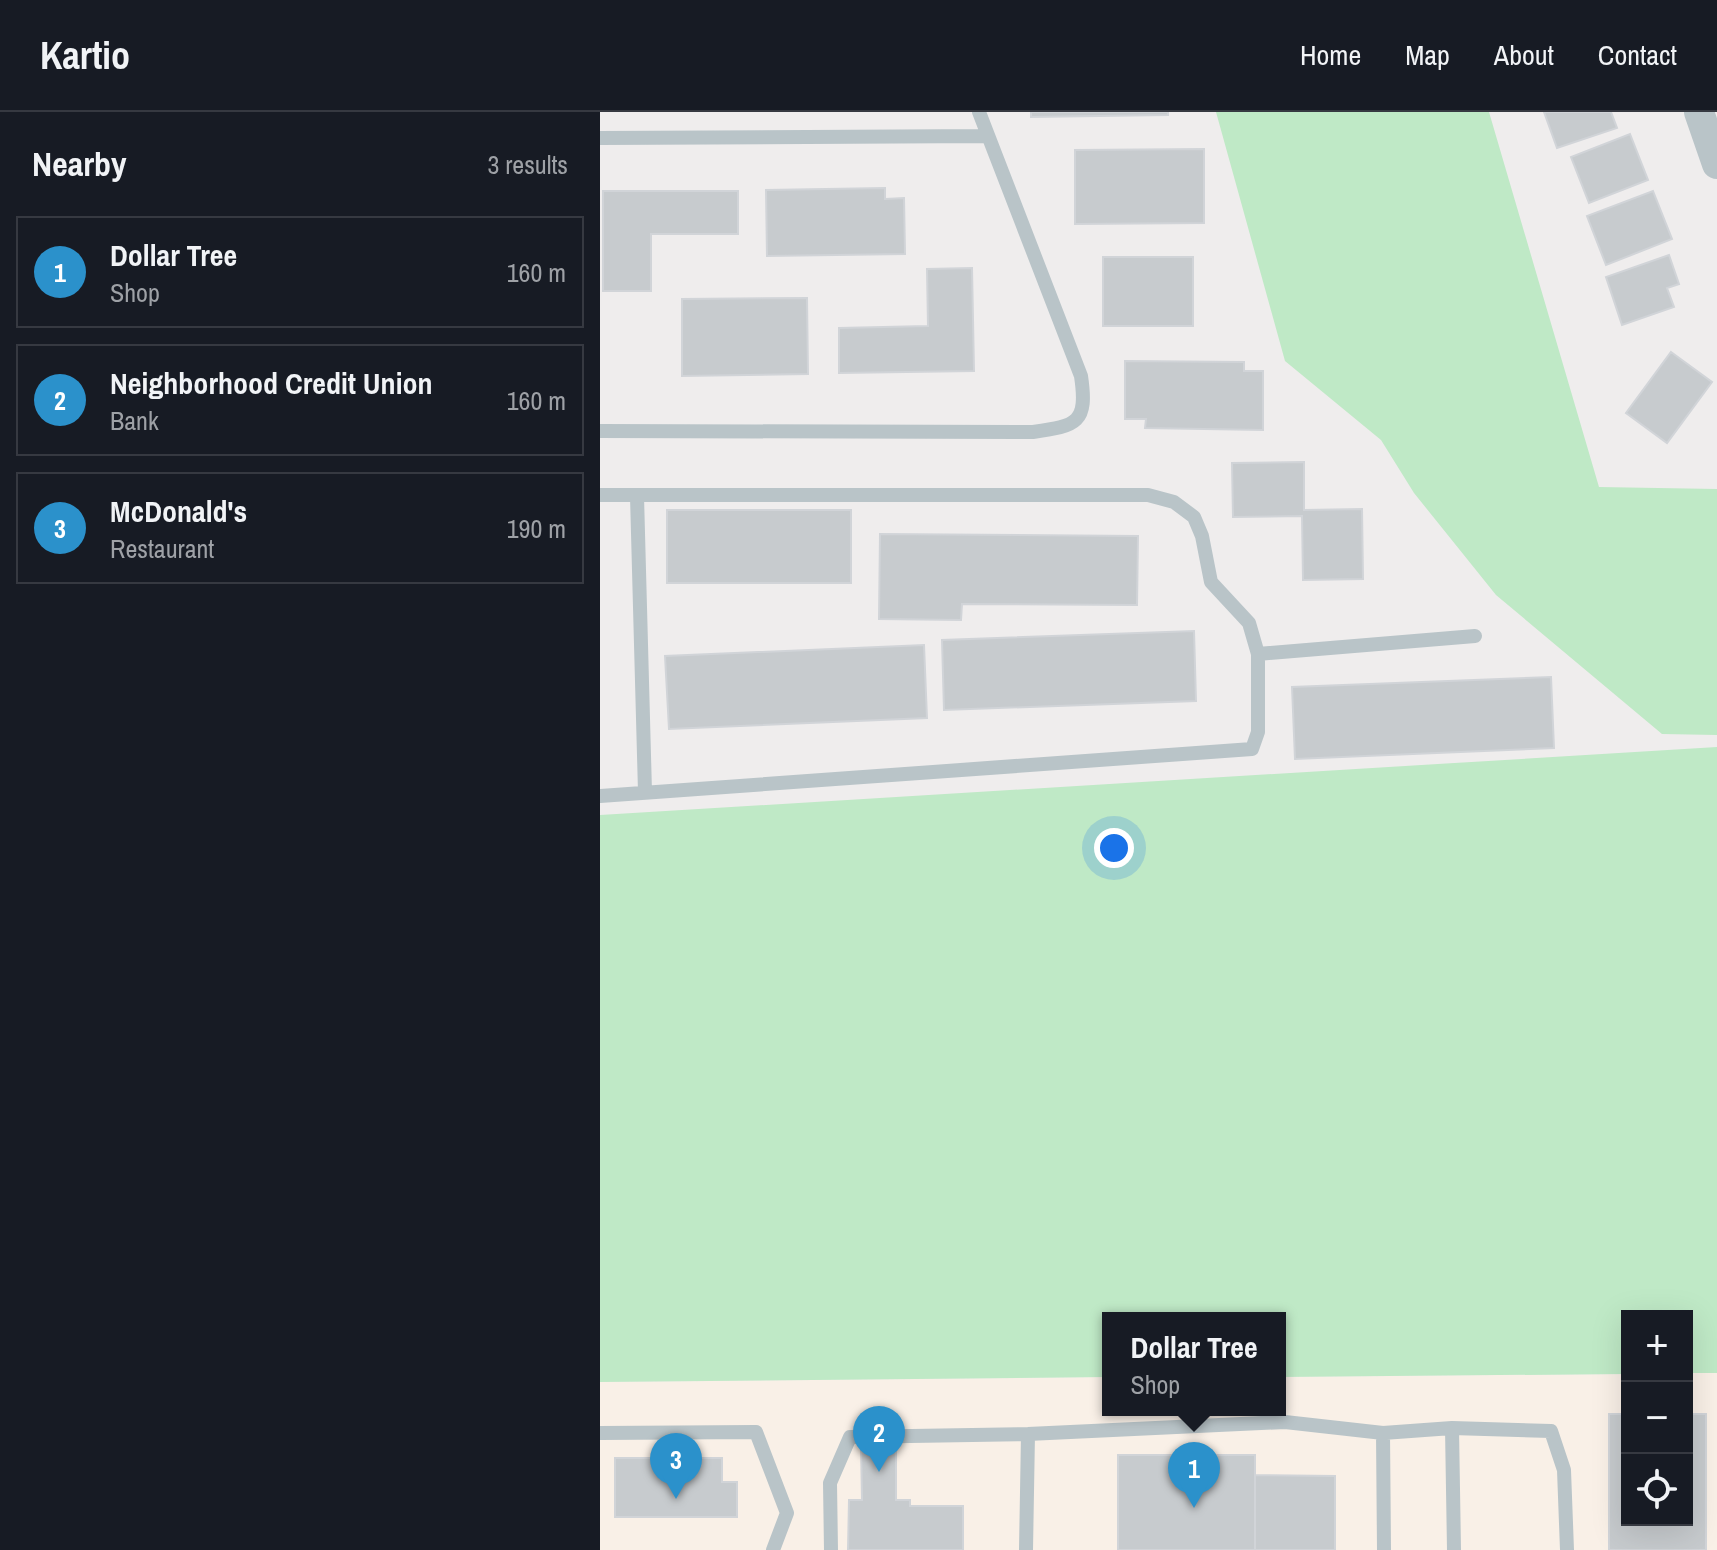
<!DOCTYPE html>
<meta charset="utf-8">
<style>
:root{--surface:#171b24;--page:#20242c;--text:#f1f3f6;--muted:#9ea1a6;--line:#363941;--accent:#2b91cb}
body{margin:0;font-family:"Archivo Narrow",sans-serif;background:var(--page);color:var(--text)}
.controls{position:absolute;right:24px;bottom:24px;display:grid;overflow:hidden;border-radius:0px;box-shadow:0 8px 32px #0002}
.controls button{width:72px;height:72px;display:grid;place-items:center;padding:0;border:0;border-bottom:2px solid var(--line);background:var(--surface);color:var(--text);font:40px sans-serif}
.you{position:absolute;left:514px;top:736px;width:28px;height:28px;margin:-20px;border:6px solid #fff;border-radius:50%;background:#1a73e8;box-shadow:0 0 0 12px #1a73e833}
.badge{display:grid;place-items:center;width:52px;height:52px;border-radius:50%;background:var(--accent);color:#fff;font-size:26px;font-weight:700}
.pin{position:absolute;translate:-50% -66px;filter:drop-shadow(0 2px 4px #0008)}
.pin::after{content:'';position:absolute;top:42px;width:28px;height:24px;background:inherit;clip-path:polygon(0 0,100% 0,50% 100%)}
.popup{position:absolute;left:502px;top:1200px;width:184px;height:104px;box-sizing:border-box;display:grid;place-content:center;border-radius:0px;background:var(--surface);filter:drop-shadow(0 2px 6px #0005);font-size:26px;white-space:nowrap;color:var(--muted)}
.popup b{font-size:30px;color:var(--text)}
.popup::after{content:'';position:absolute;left:50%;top:100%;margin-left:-16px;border:16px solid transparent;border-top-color:var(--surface)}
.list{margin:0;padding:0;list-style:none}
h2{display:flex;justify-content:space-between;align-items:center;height:104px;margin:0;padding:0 32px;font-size:34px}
h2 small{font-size:26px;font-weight:400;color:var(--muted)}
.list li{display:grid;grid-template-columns:52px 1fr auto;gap:24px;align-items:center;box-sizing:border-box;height:112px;margin:0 16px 16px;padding:0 16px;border:2px solid var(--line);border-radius:0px}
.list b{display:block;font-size:30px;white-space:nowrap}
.list p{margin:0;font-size:26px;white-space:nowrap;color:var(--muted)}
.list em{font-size:26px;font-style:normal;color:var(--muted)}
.icon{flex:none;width:44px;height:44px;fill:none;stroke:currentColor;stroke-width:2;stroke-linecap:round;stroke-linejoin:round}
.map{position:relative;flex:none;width:1117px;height:1438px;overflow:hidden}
header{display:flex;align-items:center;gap:48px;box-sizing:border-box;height:112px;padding:0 40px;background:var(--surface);border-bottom:2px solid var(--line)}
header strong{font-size:38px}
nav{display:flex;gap:44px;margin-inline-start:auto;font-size:28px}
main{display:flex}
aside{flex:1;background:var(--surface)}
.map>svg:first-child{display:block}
.commercial{fill:#f9f0e7}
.green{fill:#bfe9c6}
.building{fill:#c7cbce;stroke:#d1d4d8;stroke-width:2}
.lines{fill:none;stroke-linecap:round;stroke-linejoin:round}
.service{stroke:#b9c4c8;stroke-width:14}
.minor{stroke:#b9c4c8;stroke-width:30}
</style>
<header>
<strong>Kartio</strong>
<nav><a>Home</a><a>Map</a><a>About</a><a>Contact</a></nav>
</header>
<main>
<aside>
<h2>Nearby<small>3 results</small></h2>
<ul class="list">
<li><span class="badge">1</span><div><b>Dollar Tree</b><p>Shop</p></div><em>160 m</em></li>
<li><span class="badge">2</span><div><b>Neighborhood Credit Union</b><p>Bank</p></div><em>160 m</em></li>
<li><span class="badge">3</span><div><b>McDonald's</b><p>Restaurant</p></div><em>190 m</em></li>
</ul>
</aside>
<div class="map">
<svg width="1117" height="1438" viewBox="0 0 1117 1438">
<rect width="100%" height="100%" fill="#efeded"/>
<path class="commercial" d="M1087,1261h30v177h-1117v-168l508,-5v33h172v-33l347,-3v146h60z"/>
<path class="green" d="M616,0h273l110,375 118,2v246l-55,-1 -166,-139 -82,-102 -33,-53 -96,-79z
M1117,635v626h-30v-57h-60v58l-347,3v-59h-172v59l-508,5v-567z"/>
<path class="building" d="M431,0h137v3l-137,2z
M944,0h67l6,16 -60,20z
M1030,22l18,46 -59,23 -18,-46z
M604,37v74l-129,1v-74z
M285,76v11l19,-1 1,56 -138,2 -1,-66z
M3,79h135v43h-87v57h-48z
M1053,79l19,48 -66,26 -19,-49z
M1069,143l10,29 -12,4 7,19 -52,18 -16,-48z
M503,145h90v69h-90z
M372,156l2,103 -135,2v-45l89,-2 -1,-57z
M207,186l1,76 -126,2v-77z
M1071,240l41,30 -45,61 -41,-30z
M525,249l119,1v9h19v59l-118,-2 1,-9h-21z
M704,350v48l58,-1 1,70 -60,1 -1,-64 -69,1 -1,-54z
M67,398h184v73h-184z
M280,422l258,2 -1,69 -175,-1 -1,16 -82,-1z
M594,519l2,70 -252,9 -2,-70z
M324,533l3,73 -258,11 -4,-73z
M951,565l3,71 -259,11 -3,-72z
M1009,1302h18v106h60v-106h19v136h-97z
M296,1332v56h14v6h53v44h-115l1,-50h13l-1,-55z
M518,1343h137v95h-137z
M15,1346h107v24h15v35h-122z
M655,1363l80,1v74h-80z"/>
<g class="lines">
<path class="service" d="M0,26l387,-2
M0,319l433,1c44,-6 55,-9 48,-56l-102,-264
M0,383h548l26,7 20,15 8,19 9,46 38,41 9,31v78l-6,17 -652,47
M37,384l8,296
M658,542l217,-18
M852,1316l2,122
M0,1321l156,-1 31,81 -14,37
M783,1321l69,-5 99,3 13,39 3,80
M231,1438l-1,-67 20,-46 178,-3 257,-12 98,11 1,117
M426,1438l2,-116"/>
<path class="minor" d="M1099,0l18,52"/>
</g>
</svg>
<div class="controls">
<button>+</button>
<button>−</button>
<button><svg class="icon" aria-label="locate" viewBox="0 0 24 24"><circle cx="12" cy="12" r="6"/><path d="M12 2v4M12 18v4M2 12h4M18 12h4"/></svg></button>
</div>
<div class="you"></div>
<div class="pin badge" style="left:594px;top:1396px">1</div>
<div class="popup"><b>Dollar Tree</b>Shop</div>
<div class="pin badge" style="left:279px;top:1360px">2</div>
<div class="pin badge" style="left:76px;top:1387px">3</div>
</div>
</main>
